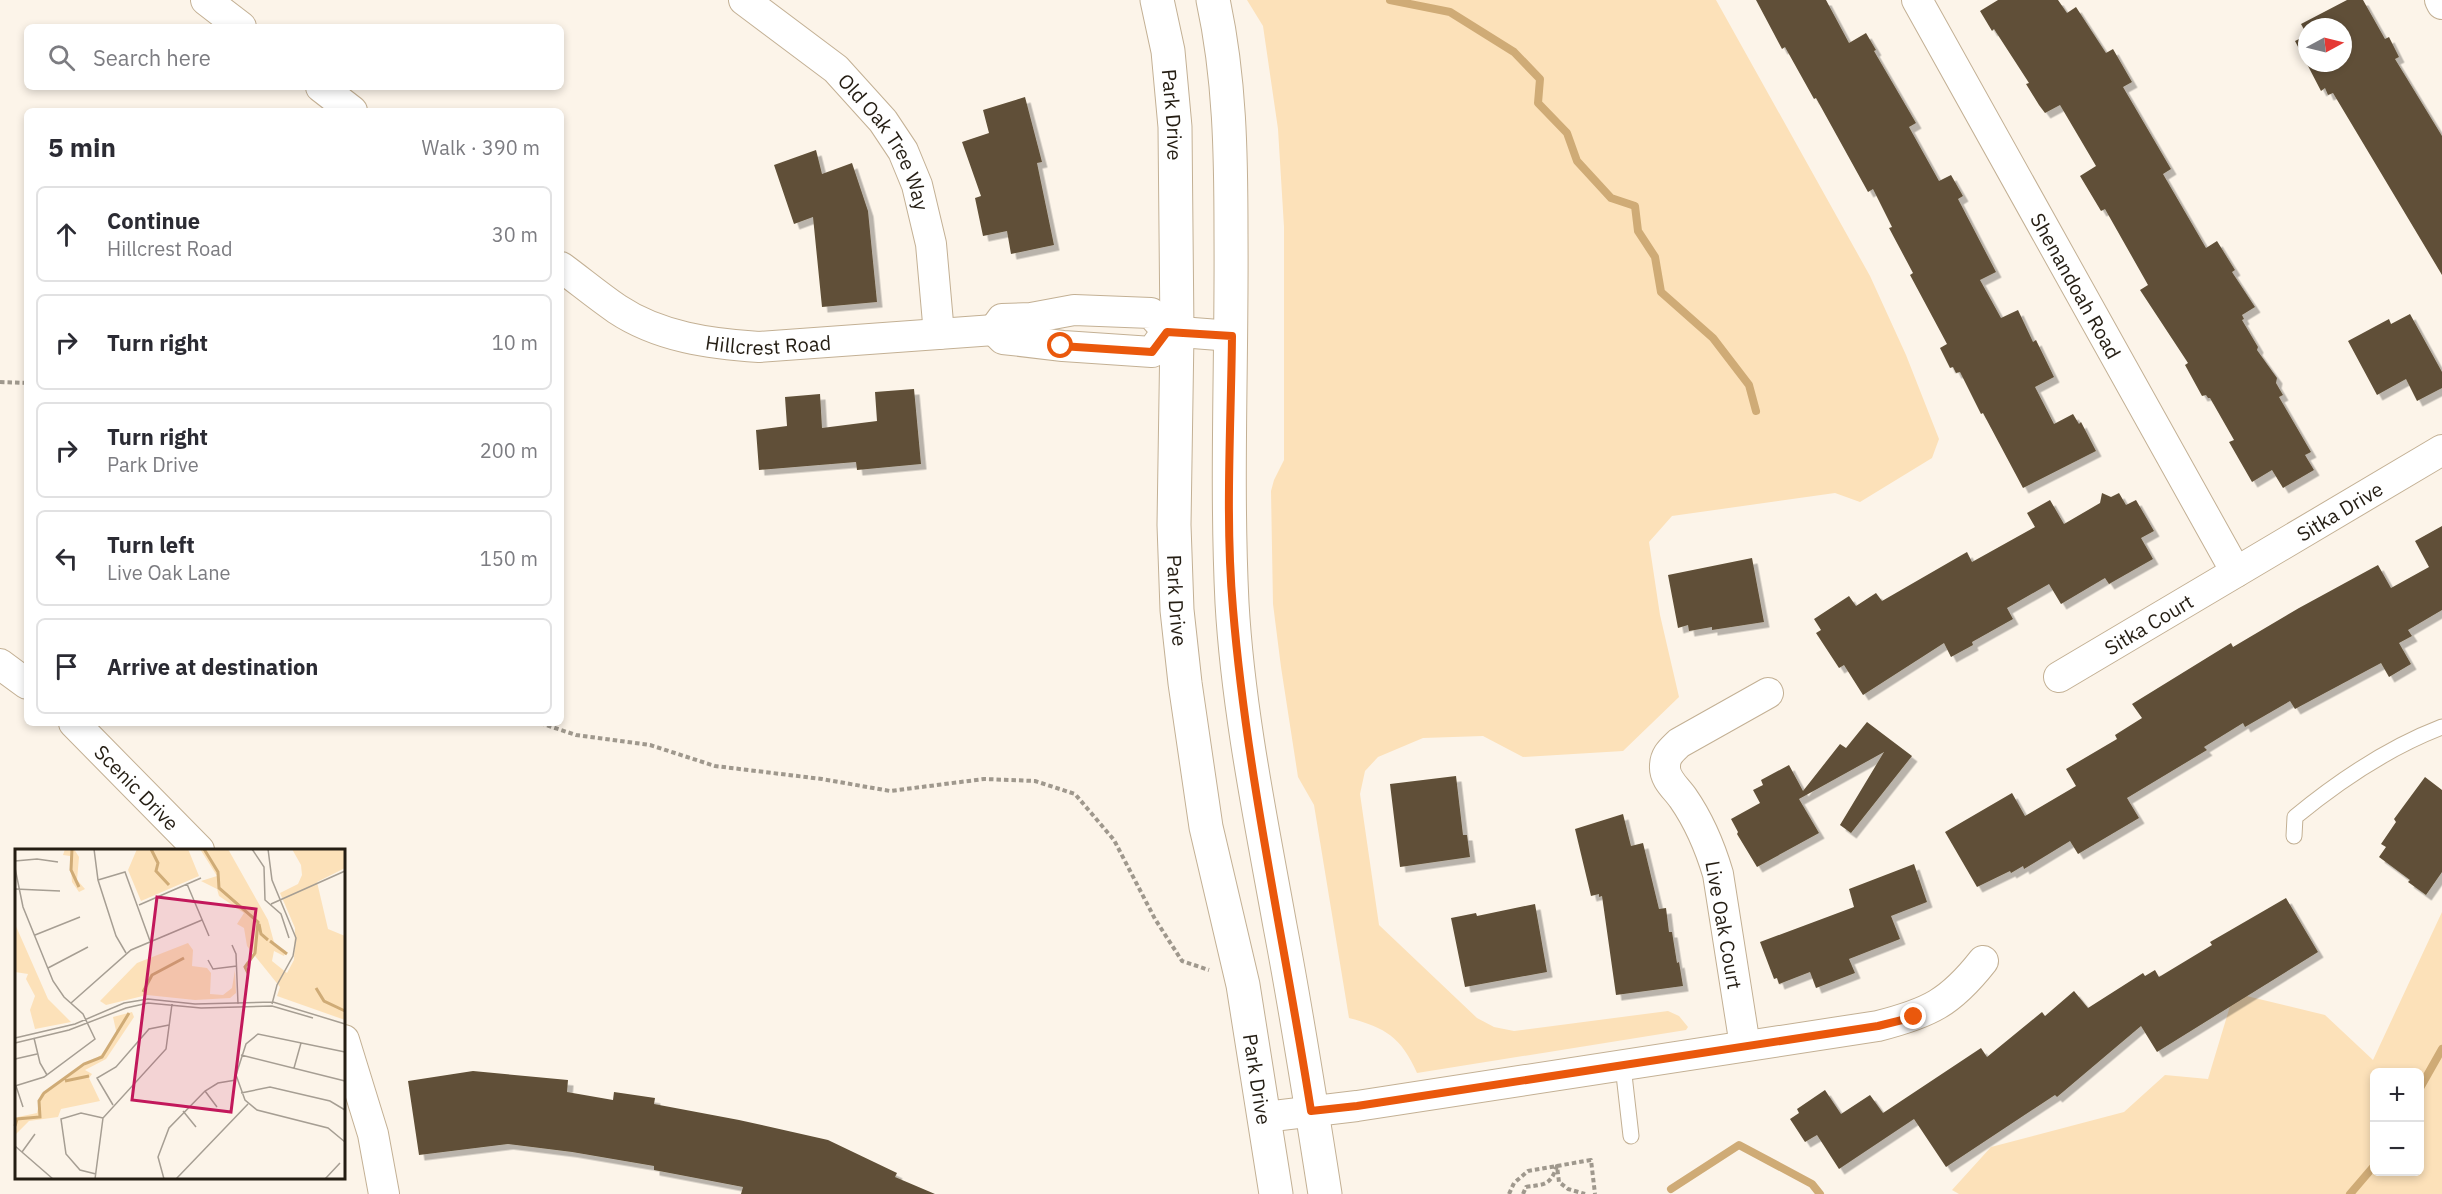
<!DOCTYPE html>
<meta charset="utf-8">
<style>
:root{--surface:#fff;--page:#f2f2f3;--text:#2b2b33;--muted:#7c7c81;--line:#e1e1e2}
body{margin:0;font-family:"IBM Plex Sans",sans-serif;background:var(--page);color:var(--text)}
.controls{position:absolute;right:18px;bottom:18px;display:grid;overflow:hidden;border-radius:9px;box-shadow:0 3px 9px #0003}
.controls button{width:54px;height:54px;display:grid;place-items:center;padding:0;border:0;border-bottom:2px solid var(--line);background:var(--surface);color:var(--text);font:30px sans-serif}
.compass{position:absolute;left:2298px;top:18px;width:54px;height:54px;border-radius:50%;background:var(--surface);box-shadow:0 3px 9px #0003;rotate:83deg}
.stop{position:absolute;width:18px;height:18px;margin:-14px;border:4px solid #ea580c;border-radius:50%;background:#fff}
.stop.end{background:#ea580c;border-color:#fff;box-shadow:0 2px 6px #0008}
.list{margin:0;padding:0;list-style:none}
h2{display:flex;justify-content:space-between;align-items:center;height:78px;margin:0;padding:0 24px;font-size:26px}
h2 small{font-size:20px;font-weight:400;color:var(--muted)}
.list li{display:grid;grid-template-columns:39px 1fr auto;gap:18px;align-items:center;box-sizing:border-box;height:96px;margin:0 12px 12px;padding:0 12px;border:2px solid var(--line);border-radius:9px}
.list b{display:block;font-size:22px;white-space:nowrap}
.list p{margin:0;font-size:20px;white-space:nowrap;color:var(--muted)}
.list em{font-size:20px;font-style:normal;color:var(--muted)}
.icon{flex:none;width:33px;height:33px;fill:none;stroke:currentColor;stroke-width:2;stroke-linecap:round;stroke-linejoin:round}
.map{position:relative;flex:none;width:2442px;height:1194px;overflow:hidden}
.search{position:absolute;background:var(--surface);box-shadow:0 3px 9px #0003;left:24px;top:24px;width:540px;height:66px;display:flex;align-items:center;gap:15px;box-sizing:border-box;padding:0 21px;border-radius:9px;color:var(--muted);font-size:22px}
.panel{position:absolute;background:var(--surface);box-shadow:0 3px 9px #0003;left:24px;top:108px;width:540px;height:618px;border-radius:9px}
.map>svg:first-child{display:block}
.green{fill:#fce1b9;fill-rule:evenodd}
.lines{fill:none;stroke-linecap:round;stroke-linejoin:round}
.stream{stroke:#cfab76;stroke-width:8}
.building{fill:#605037;fill-rule:evenodd;filter:url(#shadow)}
.lane-casing{stroke:#c3b094;stroke-width:17}
.street-casing{stroke:#c3b094;stroke-width:32}
.secondary-casing{stroke:#c3b094;stroke-width:35}
.path{stroke:#9f988d;stroke-width:4;stroke-dasharray:4.5 3;stroke-linecap:butt}
.lane{stroke:#fff;stroke-width:15}
.street{stroke:#fff;stroke-width:30}
.secondary{stroke:#fff;stroke-width:33}
.route{stroke:#ea580c;stroke-width:8}
.labels{text-anchor:middle;dominant-baseline:central;stroke-width:6;stroke-linejoin:round;paint-order:stroke}
.street-label{font-size:20px;fill:#241d13;stroke:#fff}
.inset-river{fill:none;stroke:#cfab76;stroke-width:3}
.inset-road{fill:none;stroke:#a69e93;stroke-width:1.5}
.view{fill:#c2185b;fill-opacity:0.15;stroke:#c2185b;stroke-width:3}
.inset-edge{fill:none;stroke:#241d13;stroke-width:3}
</style>
<div class="map">
<svg width="2442" height="1194" viewBox="0 0 2442 1194">
<defs>
<filter id="shadow"><feDropShadow dx="5.5" dy="5.5" stdDeviation="0" flood-color="#0004"/></filter>
</defs>
<rect width="100%" height="100%" fill="#fcf4e9"/>
<path class="green" d="M1247,0h469l154,276 36,79 33,84 -7,19 -72,44 -25,-9 -163,23 -23,26 11,73 19,82 -56,54 -100,6 -40,-21 -60,2 -45,19 -13,14 -5,23 19,131 98,93 17,9 20,4 154,-20 11,5 9,11 -2,3 -269,43c-16,-36 -31,-45 -68,-55l-35,-213 -16,-28 -17,-110 -8,-63 -2,-113 3,-11 10,-20v-233l-6,-98 -15,-103z
M2442,912v282h-483l-7,-4 39,-43 133,-35 41,-37 43,4 26,-86 91,22 48,45zM2374,1072h46v100h-46z"/>
<g class="lines">
<path class="stream" d="M1390,0l60,12 64,40 26,27 -2,24 29,30 10,28 34,37 24,8 3,25 17,26 6,35 52,46 36,47 7,26
M2420,1088l22,-39
M1671,1189l68,-44 73,39 8,10
M2350,1194l24,-28"/>
</g>
<path class="building" d="M1756,0h70l23,43 17,-10 10,17 -2,1 42,72 -7,4 30,54 12,-6 12,21 -5,3 38,73 -16,8 21,38 17,-8 15,32 3,-2 18,37 -19,10 19,37 19,-10 6,10 2,-2 15,29 -73,37 -40,-75 -2,1 -21,-42 -4,1 -3,-6 -3,1 -10,-20 7,-4 -37,-69 3,-2 -24,-45 3,-1 -19,-38 -5,3 -52,-94 -2,1 -29,-52 -3,2z
M1998,0h60l9,13 9,-6 30,46 7,-4 19,33 -9,5 48,82 -8,5 43,74 11,-7 18,29 -3,2 23,35 -13,8 2,4 -2,1 16,27 -1,3 20,28 -1,5 7,12 -4,2 32,55 -6,3 9,15 -31,18 -11,-18 -20,12 -23,-40 5,-2 -24,-42h-2l-2,-3 -4,1 -17,-31 3,-2 -48,-73 8,-5 -43,-76 -4,2 -21,-35 16,-10 -36,-61 -15,8 -6,-8 -13,-21 3,-1 -35,-54 -2,2 -12,-20z
M2347,0h16l22,39 4,-2 10,20 -4,2 47,77v139l-109,-182 -5,2 -3,-7 -4,3 -26,-50 12,-6 -6,-11zM2307,27h36v36h-36z
M1025,97l17,65 -5,1 17,82 -43,9 -4,-23 -24,5 -8,-38 6,-2 -19,-54 27,-9 -6,-23z
M816,150l6,24 30,-11 16,48 9,91 -55,5 -9,-90 -19,7 -20,-59z
M2410,314l32,58v16l-25,13 -11,-22 -29,16 -29,-54 41,-22 2,5z
M914,389l7,75 -64,6 -1,-8 -97,8 -3,-40 31,-4 -2,-29 35,-3 2,34 55,-7 -2,-29z
M2102,493l9,4 8,-4 7,12 10,-5 18,31 -13,7 12,21 -44,25 -4,-6 -44,26 -12,-20 -42,24 6,11 -41,23 1,3 -22,12 -7,-14 -81,52 -19,-30 -5,3 -23,-35 5,-3 -7,-11 35,-23 7,10 20,-13 6,8 85,-49 5,10 63,-35 -8,-14 23,-13 14,24 36,-21z
M2442,526v84l-34,20 4,6 -13,7 12,21 -22,13 -8,-14 -86,46 -5,-8 -45,26 -2,-4 -39,24 3,3 -80,48 12,20 -61,36 -8,-13 -46,28 -1,-3 -12,7 -1,-2 -33,16 -32,-55 67,-39 13,23 51,-30 -10,-17 51,-30 -2,-4 27,-17 -10,-14 99,-61 2,4 66,-39 79,-43 13,23 38,-21 -14,-26z
M1752,558l12,64 -52,8v-3l-23,4 -1,-6 -10,3 -10,-53z
M1867,722l45,34 -61,77 -11,-8 44,-73 -85,47 20,34 -62,34 -20,-33 1,-2 -7,-13 29,-16 -7,-13 10,-5 -2,-5 28,-15 14,26 37,-47 6,4z
M1456,776l7,59h4l3,22 -70,10 -10,-83z
M2425,777l17,13v82l-16,23 -18,-13 2,-2 -31,-23 7,-10 -5,-3 15,-22 -2,-3z
M1623,814l8,32 12,-3 16,66 7,-1 3,24h3l5,31 2,-1 4,24 -67,9 -14,-99 -3,1v-3l-8,2 -16,-67z
M1914,864l13,38 -36,14 9,23 -51,20 6,14 -39,15 -6,-16 -31,12 -2,-6 -3,1 -14,-37 94,-35 -5,-18z
M2286,898l32,54 -161,100 -16,-26 -84,71 -2,-2 -109,72 -32,-48 -75,50 -22,-34 -12,7 -15,-23 9,-6 -2,-4 28,-19 16,24 29,-19 13,18 98,-65 6,9 55,-45 3,4 29,-25 14,17 55,-35 2,3 10,-6 4,7 53,-32 -2,-3z
M1535,904l12,68 -82,15 -14,-69 25,-5 1,3z
M473,1071l95,9 -1,12 46,8 1,-8 41,6 -1,6 85,16 89,20 69,33 -2,4 40,17h-194l2,-7 -89,-17v-4l-82,-14 -64,-8 -89,11 -11,-74z"/>
<g class="lines">
<defs>
<path id="lane" d="M2294,836l1,-19c45,-37 92,-69 147,-90
M1623,1066l8,70"/>
<g id="street">
<path d="M206,0l35,27"/>
<path id="s1" d="M744,0l92,69 47,52 20,30 14,34 14,59 8,90"/>
<path id="s2" d="M1917,0l319,572"/>
<path d="M2440,0l2,4"/>
<path d="M321,87l31,24"/>
<path id="s3" d="M561,267c19,14 37,29 56,42 42,28 94,35 142,38l235,-17"/>
<path d="M994,330l8,-11 29,-1 43,-8 77,3 16,18 65,5"/>
<path d="M994,330l9,9 60,7 89,6 15,-21"/>
<path d="M0,664l27,20"/>
<path id="s4" d="M2059,677l383,-227"/>
<path id="s5" d="M74,723l125,127"/>
<path d="M344,1040l29,94 11,60"/>
<path d="M1745,1046l-27,-172c-8,-27 -19,-53 -35,-76 -7,-10 -19,-19 -18,-32 0,-11 7,-16 14,-23l89,-50"/>
<path d="M1264,1117l93,-11 521,-80c51,-13 72,-23 105,-65"/>
</g>
<g id="secondary">
<path id="s6" d="M1157,0l11,51 7,76 2,206 -3,192 3,85 8,73 21,144 37,158 33,209"/>
<path d="M1213,0c17,78 18,155 18,234 1,123 -5,246 1,369 6,106 29,218 48,323 17,89 31,178 45,268"/>
</g>
</defs>
<use href="#lane" class="lane-casing"/>
<use href="#street" class="street-casing"/>
<use href="#secondary" class="secondary-casing"/>
<path class="path" d="M0,382l27,1
M540,723l36,12 74,10 65,21 107,13 68,12 94,-12 51,2 40,13 39,46 41,79 27,42 27,9
M1509,1194l5,-11 14,-12 63,-11 4,34
M1523,1194l3,-7c19,-3 24,-1 31,-21l2,16 9,7 17,5"/>
<use href="#lane" class="lane"/>
<use href="#street" class="street"/>
<use href="#secondary" class="secondary"/>
</g>
<g class="lines">
<path class="route" d="M1061,346l91,6 15,-20 65,4c-1,91 -7,182 1,273 14,168 52,335 78,502l46,-5 521,-80 36,-9"/>
</g>
<g class="labels">
<g class="street-label">
<text stroke="none"><textPath href="#s6" startOffset="116">Park Drive</textPath></text>
<text stroke="none"><textPath href="#s1" startOffset="204">Old Oak Tree Way</textPath></text>
<text stroke="none"><textPath href="#s2" startOffset="327">Shenandoah Road</textPath></text>
<text stroke="none"><textPath href="#s3" startOffset="228">Hillcrest Road</textPath></text>
<text stroke="none"><textPath href="#s4" startOffset="326">Sitka Drive</textPath></text>
<text stroke="none"><textPath href="#s6" startOffset="602">Park Drive</textPath></text>
<text stroke="none"><textPath href="#s4" startOffset="104">Sitka Court</textPath></text>
<text stroke="none"><textPath href="#s5" startOffset="90">Scenic Drive</textPath></text>
<text transform="translate(1724 925) rotate(80)">Live Oak Court</text>
<text stroke="none"><textPath href="#s6" startOffset="1088">Park Drive</textPath></text>
</g>
</g>
<g transform="translate(15 849)">
<rect width="330" height="330" fill="#fcf4e9"/>
<path d="M50,0h9l5,8 -2,23 8,9 -6,3 -7,-10 -2,-26 -7,-1zM122,0h51l11,27 -58,25 -13,-31zM185,0h28l40,71 7,26 11,5 -2,5 -10,-5 -2,10 15,12 7,-13 1,-32 -15,-35 18,-9 4,-9 -1,-10 -9,-16h53v19l-28,14 11,47 17,7v84l-68,-24 3,-9 -33,-41 -3,-18 -7,-4 7,-11 -25,-17 -2,-7 -16,-8 16,-5zM0,75l33,75 23,23 -36,7 -5,-19 5,-14 -9,-17 2,-5 -13,-2zM173,94l5,7 -1,16 15,2 4,5 -1,21 13,1 9,-7 3,-18 1,23 -6,5 -35,2 -48,-5 -41,10 -6,-4 37,-38zM117,163l2,5 -28,42 -21,11 7,4 -3,4 11,23 -39,8 -3,8 -29,4 -14,14 3,-18 19,-4 4,-19 60,-39 16,-20 -4,-18z" fill="#fce1b9"/>
<path class="inset-river" d="M57,0l-1,21 8,17M136,0l7,14 -2,8 13,14M189,0l14,23 1,16 39,34 -3,31 -10,14 3,6M244,75l2,10 7,6M255,92l17,13M301,139l8,13 21,10M128,143l9,-17 32,-17M50,232l24,-5M0,277l2,-7 23,-2 -1,-16 5,-8 40,-29 18,-7 27,-44"/>
<path class="inset-road" d="M79,0l4,31 18,56 10,17M237,0l12,18 1,33 16,14 8,24M253,0l4,31 24,58 -3,18 -16,29 -5,19M0,12l22,-2 21,3M0,19l8,39 30,74 11,16 19,17 12,25 -51,38 -29,9M83,31l27,-8 25,69M172,35l22,52M0,40l45,2M256,55l74,-33M124,56l62,-27M20,86l45,-18M217,96l4,9 2,50M193,111l5,9 24,-3M33,119l40,-21M56,154l60,-53 71,-30M0,189l60,-14 49,-21 24,-4 47,5 78,-2 72,22M19,189l6,25 7,12M0,194l54,-13 57,-22 22,-5 53,5 71,-2 41,12M330,203l-87,-18 -12,10 -10,31 9,25 12,10 71,18 17,14M226,206l104,26M0,210l22,-5M279,219l7,-25M1,237l7,21M190,242l12,16M226,244l29,-6 60,14 15,9M98,256l-16,-27 19,-11 33,-38 20,-4M168,262l13,16M0,297l38,33M7,303l13,-18M81,325l-16,-4 -14,-16 -5,-35 20,-6 22,5M80,330l8,-61 63,-69 6,-45M149,330l-6,-22 11,-29 36,-37 13,-8 18,-3M161,330l72,-75M310,330l15,-16"/>
<path class="view" d="M142,48l99,12 -25,203 -99,-12z"/>
<rect width="330" height="330" class="inset-edge"/>
</g>
</svg>
<div class="controls">
<button>+</button>
<button>−</button>
</div>
<svg class="compass" viewBox="-18 -18 36 36"><path d="M0-13l5 13h-10z" fill="#e53935"/><path d="M0 13l5-13h-10z" fill="#7c7c81"/></svg>
<div class="stop" style="left:1061px;top:346px"></div>
<div class="stop end" style="left:1914px;top:1017px"></div>
<div class="search"><svg class="icon" aria-label="search" viewBox="0 0 24 24"><circle cx="10" cy="10" r="6"/><path d="M15 15l6 6"/></svg>Search here</div>
<section class="panel">
<h2>5 min<small>Walk · 390 m</small></h2>
<ul class="list">
<li><svg class="icon" aria-label="ahead" viewBox="0 0 24 24"><path d="M12 20V5M6 11l6-6 6 6"/></svg><div><b>Continue</b><p>Hillcrest Road</p></div><em>30 m</em></li>
<li><svg class="icon" aria-label="right" viewBox="0 0 24 24"><path d="M7 20v-9h11M14 6l5 5-5 5"/></svg><div><b>Turn right</b></div><em>10 m</em></li>
<li><svg class="icon" aria-label="right" viewBox="0 0 24 24"><path d="M7 20v-9h11M14 6l5 5-5 5"/></svg><div><b>Turn right</b><p>Park Drive</p></div><em>200 m</em></li>
<li><svg class="icon" aria-label="left" viewBox="0 0 24 24"><path d="M17 20v-9H6M10 6l-5 5 5 5"/></svg><div><b>Turn left</b><p>Live Oak Lane</p></div><em>150 m</em></li>
<li><svg class="icon" aria-label="arrive" viewBox="0 0 24 24"><path d="M6 21V4h12l-3 4 3 4H6"/></svg><div><b>Arrive at destination</b></div></li>
</ul>
</section>
</div>
